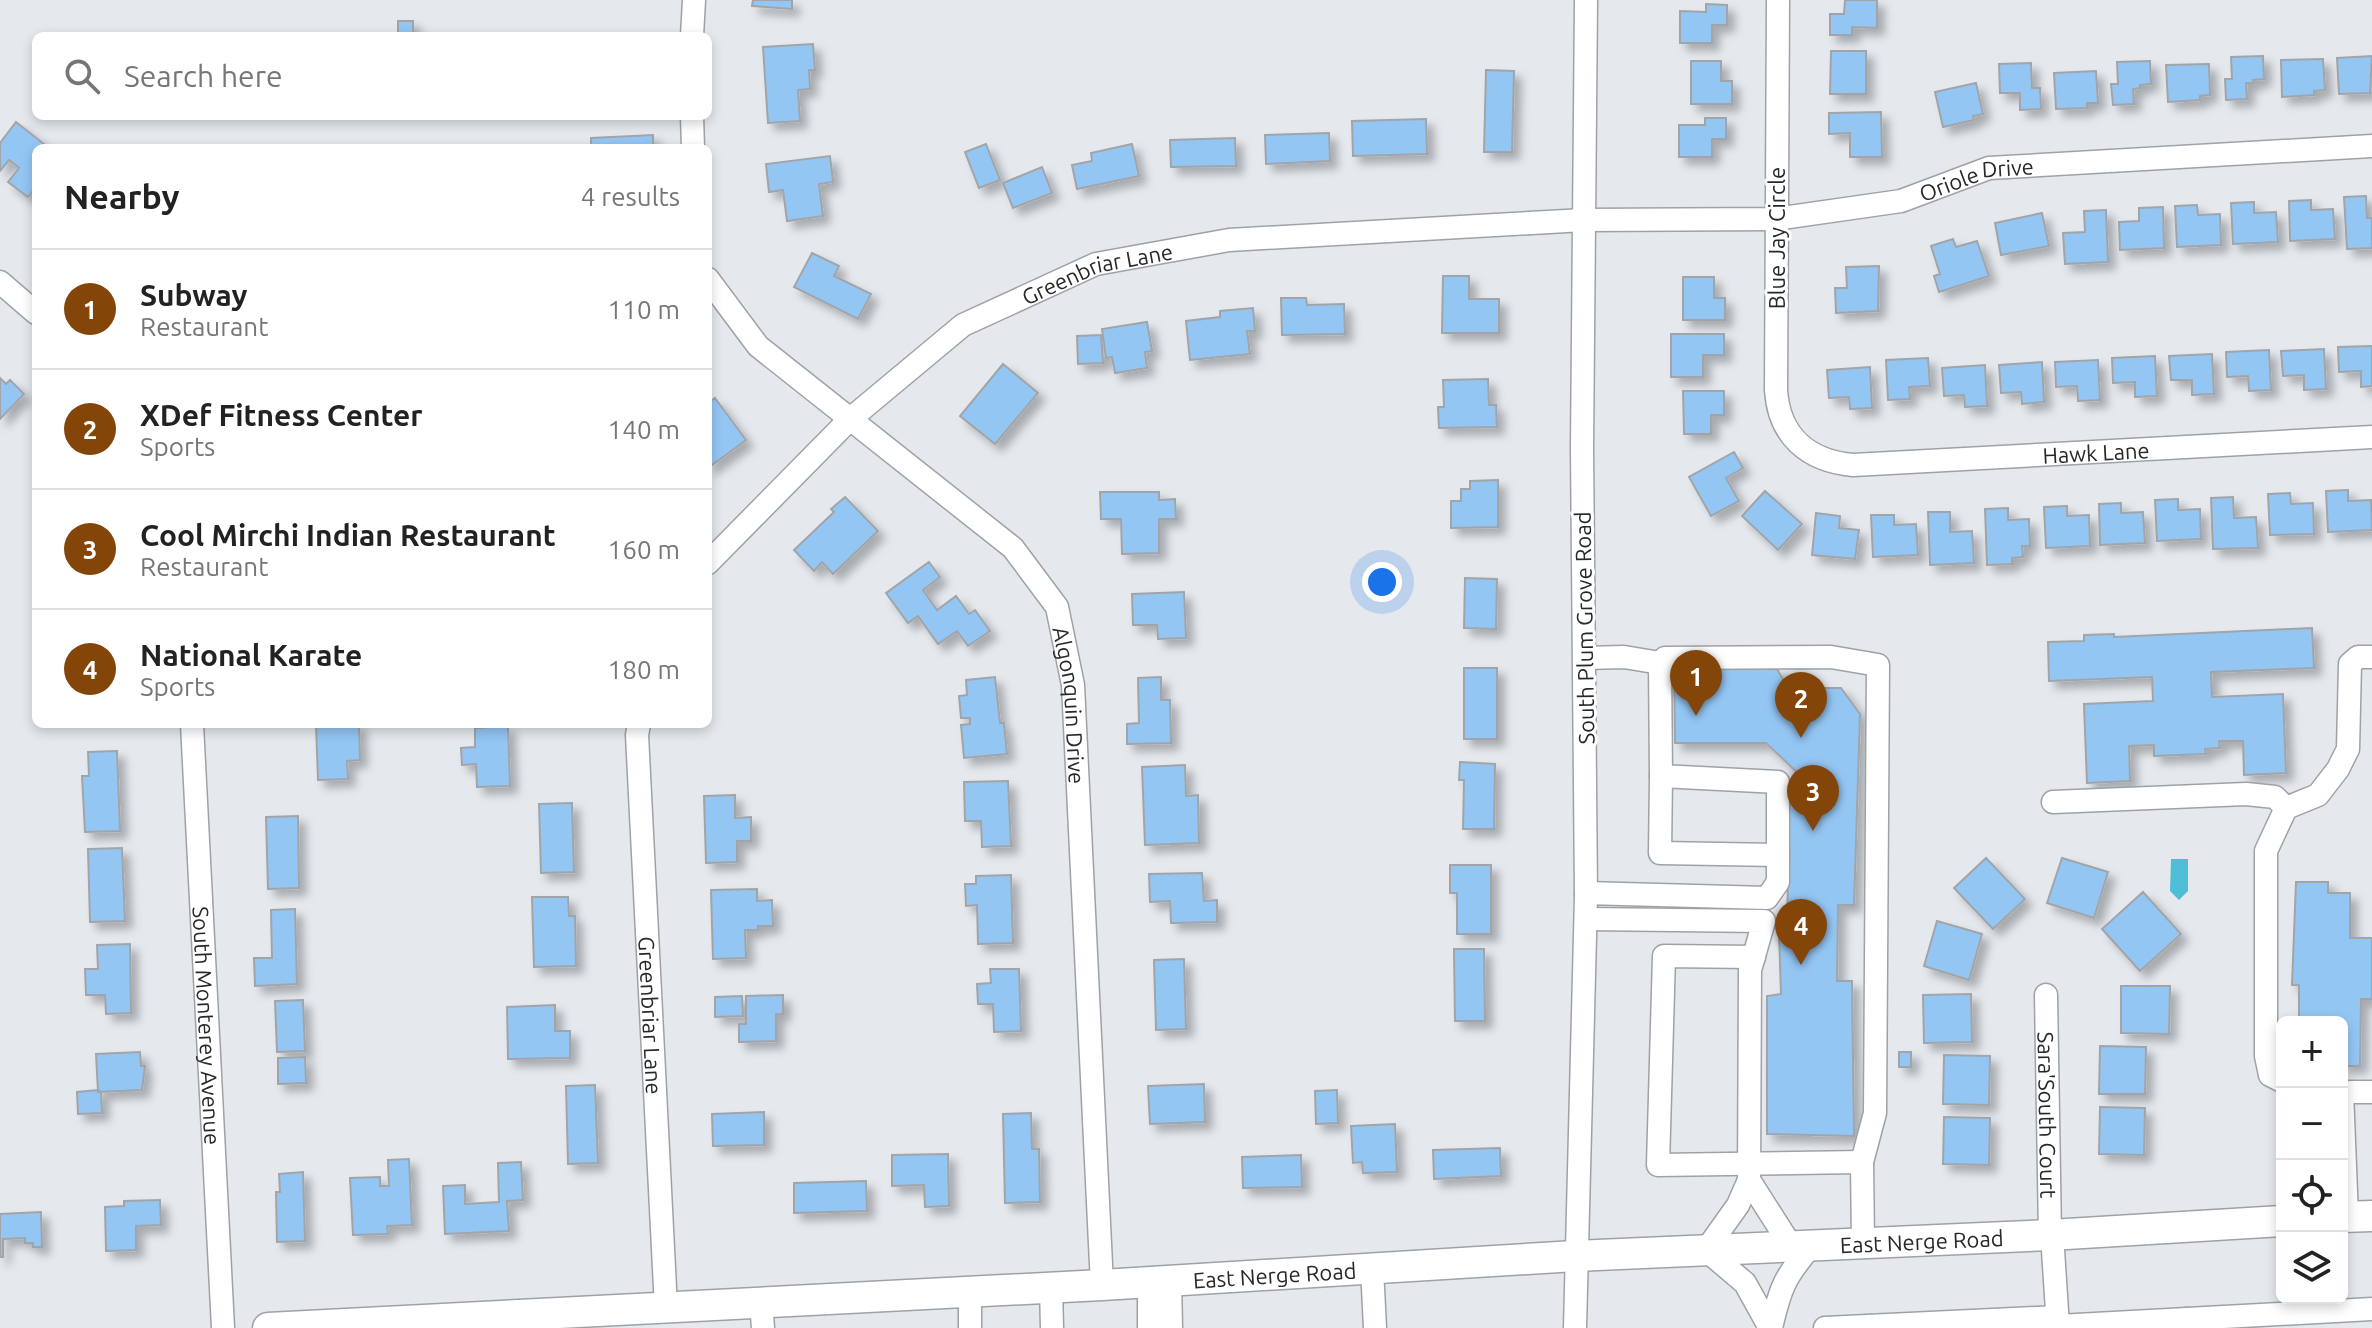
<!DOCTYPE html>
<meta charset="utf-8">
<style>
:root{--surface:#fff;--page:#f6f6f6;--text:#222;--muted:#767676;--line:#e0e0e0;--accent:#844508}
body{margin:0;font-family:Ubuntu,sans-serif;background:var(--page);color:var(--text)}
.controls{position:absolute;right:24px;bottom:24px;display:grid;overflow:hidden;border-radius:12px;box-shadow:0 4px 12px #0003}
.controls button{width:72px;height:72px;display:grid;place-items:center;padding:0;border:0;border-bottom:2px solid var(--line);background:var(--surface);color:var(--text);font:40px sans-serif}
.you{position:absolute;left:1382px;top:582px;width:28px;height:28px;margin:-20px;border:6px solid #fff;border-radius:50%;background:#1a73e8;box-shadow:0 0 0 12px #1a73e833}
.badge{display:grid;place-items:center;width:52px;height:52px;border-radius:50%;background:var(--accent);color:#fff;font-size:26px;font-weight:700}
.pin{position:absolute;translate:-50% -66px;filter:drop-shadow(0 2px 4px #0008)}
.pin::after{content:'';position:absolute;top:42px;width:28px;height:24px;background:inherit;clip-path:polygon(0 0,100% 0,50% 100%)}
.list{margin:0;padding:0;list-style:none}
h2{display:flex;justify-content:space-between;align-items:center;height:104px;margin:0;padding:0 32px;font-size:34px}
h2 small{font-size:26px;font-weight:400;color:var(--muted)}
.list li{display:grid;grid-template-columns:52px 1fr auto;gap:24px;align-items:center;box-sizing:border-box;height:120px;padding:0 32px;border-top:2px solid var(--line)}
.list b{display:block;font-size:30px;white-space:nowrap}
.list p{margin:0;font-size:26px;white-space:nowrap;color:var(--muted)}
.list em{font-size:26px;font-style:normal;color:var(--muted)}
.icon{flex:none;width:44px;height:44px;fill:none;stroke:currentColor;stroke-width:2;stroke-linecap:round;stroke-linejoin:round}
.map{position:relative;flex:none;width:2372px;height:1328px;overflow:hidden}
.search{position:absolute;background:var(--surface);box-shadow:0 4px 12px #0003;left:32px;top:32px;width:680px;height:88px;display:flex;align-items:center;gap:20px;box-sizing:border-box;padding:0 28px;border-radius:12px;color:var(--muted);font-size:30px}
.panel{position:absolute;background:var(--surface);box-shadow:0 4px 12px #0003;left:32px;top:144px;width:680px;height:584px;border-radius:12px}
.map>svg:first-child{display:block}
.water{fill:#4dbed4}
.building{fill:#94c6f4;stroke:#a1a5a9;stroke-width:2;filter:url(#shadow)}
.lines{fill:none;stroke-linecap:round;stroke-linejoin:round}
.minor-casing{stroke:#9ea2a6;stroke-width:25}
.major-casing{stroke:#9ea2a6;stroke-width:33}
.minor{stroke:#fff;stroke-width:22}
.major{stroke:#fff;stroke-width:30}
.labels{text-anchor:middle;dominant-baseline:central;stroke-width:6;stroke-linejoin:round;paint-order:stroke}
.street-label{font-size:22px;fill:#262829;stroke:#fff}
</style>
<div class="map">
<svg width="2372" height="1328" viewBox="0 0 2372 1328">
<defs>
<filter id="shadow"><feDropShadow dx="7" dy="7" stdDeviation="4" flood-color="#0004"/></filter>
</defs>
<rect width="100%" height="100%" fill="#e5e9ee"/>
<path class="water" d="M2171,859h17v32l-9,9 -9,-9z"/>
<path class="building" d="M753,0h39v9l-40,-3z
M1845,0h32v28l-25,-1v8h-22v-21h14z
M1706,4l21,1v20h-15v18h-32v-32l26,1z
M398,21h15v15h-15z
M813,44l2,26h-6l1,19 -12,1 2,31 -32,2 -5,-76z
M1831,51h35v43h-36z
M2263,56l1,23 -11,1 1,3h-8l1,16 -21,1 -1,-21h7l-1,-22z
M2372,56l-2,37 -31,1 -2,-36z
M2323,59l2,31 -11,1v4l-32,2 -1,-37z
M1691,61h30v20h11v23h-41z
M2150,61l1,23 -11,1v3l-7,1 1,15 -21,1 -2,-21h7l-1,-22z
M2031,63l1,25h8l1,21 -21,1v-17h-20l-1,-29z
M2209,64l1,31 -10,1v4l-32,2 -2,-37z
M1486,70l28,1 -2,81h-28z
M2096,71l2,32h-11v5l-31,1 -2,-36z
M1976,83l7,31 -10,2 1,4 -31,7 -8,-35z
M1881,112l1,45h-32v-24l-21,1v-21z
M1705,118h21v21h-14v18h-33v-32h26z
M1426,119l1,35 -74,2 -1,-35z
M16,122l33,26h-13v39l-8,10 -20,-15 11,-14 -10,-8 -9,11v-28z
M1329,133l1,28 -64,3 -1,-29z
M653,135v13h-62v-10z
M1235,138l1,28 -65,1 -1,-27z
M986,144l14,36 -21,8 -14,-36z
M1132,144l7,32 -62,13 -5,-24 20,-4 -1,-8z
M830,156l3,26 -14,2 4,32 -36,5 -4,-31 -14,2 -3,-28z
M1042,167l10,26 -39,15 -10,-25z
M2366,196l1,22h5v30l-25,1 -3,-52z
M2311,200v10l22,-1 2,30 -45,2 -1,-40z
M2254,202v11l22,-1 2,30 -45,2 -2,-41z
M2197,205l1,10 22,-1 1,31 -44,2 -2,-41z
M2163,207l1,41 -44,2 -1,-28 20,-1v-13z
M2106,210l2,52 -43,2 -2,-31 22,-1 -1,-21z
M2042,213l7,33 -48,9 -6,-32z
M1953,239l3,8 21,-6 12,35 -50,16 -5,-16 6,-2 -9,-28z
M812,253l27,13 -5,10 37,18 -13,25 -64,-32z
M1879,266l-1,45 -42,2 -1,-25h12l-1,-21z
M1443,276h26v23h30v34h-57z
M1683,277h31v21h11v22h-42z
M1281,298h25l1,7 37,-1 1,30 -63,1z
M1253,308l2,23h-8l3,23 -60,6 -4,-39 34,-4v-6z
M1147,322l5,29 -7,1 2,16 -32,5 -3,-16 -6,1 -4,-29z
M1671,334h53v21h-21v22h-32z
M1101,335l2,28 -25,1 -1,-28z
M2372,346v40l-11,1v-16l-22,1 -1,-25z
M2324,349l2,40 -22,1v-15l-21,1 -2,-25z
M2269,350l2,40 -22,1 -1,-15 -21,1 -1,-25z
M2212,354l2,40 -22,1v-15h-21l-2,-24z
M2155,356l2,40 -22,1v-15l-22,1 -1,-25z
M1928,358l2,28 -21,1 1,12 -22,1 -2,-40z
M2098,360l2,40 -22,1 -1,-15 -21,1 -1,-25z
M2042,362l2,40 -22,2 -1,-12 -20,1 -2,-28z
M1003,364l35,29 -43,51 -35,-28z
M1985,365l2,41 -22,1 -1,-12 -20,1 -2,-28z
M1870,367l2,41 -22,1 -1,-12 -20,1 -2,-28z
M0,378l6,6 4,-4 14,14 -24,25z
M1488,379l1,26h7l1,22 -58,1 -1,-21h6l-1,-27z
M1683,391h41v24h-13v19h-27z
M715,398l31,42 -38,28v-65z
M1734,452l9,16 -17,10 13,23 -28,15 -22,-39z
M1498,480v47l-47,1v-27h10v-12h9v-8z
M2348,490v11l23,-1 1,30 -44,2 -2,-41z
M1765,491l37,33 -24,26 -36,-34z
M1100,492h59v8l16,-1 1,20h-17v34l-37,1 -1,-35h-20z
M2290,493l1,11 22,-1 1,31 -44,1 -2,-41z
M845,497l33,34 -45,43 -11,-12 -8,9 -20,-21 40,-38 -3,-3z
M2233,497l1,21 22,-1 2,31 -45,1 -2,-51z
M2178,499v11l22,-1 1,30 -44,2 -2,-41z
M2121,503v10l22,-1 2,31 -45,2 -1,-41z
M2067,506v10l22,-1 1,31 -44,2 -2,-41z
M2008,508v12l21,-1 1,27h-8l1,11 -11,1v6l-25,1 -2,-56z
M1928,512h22v20l22,-1 2,32 -44,2z
M1816,513l24,3 -1,12 20,2 -4,29 -43,-4z
M1871,515h23v10l22,-1 2,31 -45,2z
M929,562l11,15 -17,13 14,20 19,-14 13,18 6,-4 15,21 -22,15 -11,-15 -19,13 -20,-28 -10,7 -22,-30z
M1465,578l32,1 -1,50 -32,-1z
M1184,592l2,46 -28,1 -1,-14h-24l-1,-31z
M2312,628l2,40 -103,4 1,25 71,-3 3,79 -42,2 -1,-34h-24l1,7 -15,1 1,5 -52,2v-11l-25,1 1,35 -43,2 -3,-79 69,-3 -1,-24 -103,4 -1,-39 36,-1v-6l30,-1v3z
M1674,666l103,3 11,19h53l19,26 -6,191h-16l-1,76h15l2,155 -87,-2v-138l14,-2 -2,-60 8,1 2,-129 14,-16 -1,-13 -36,-34h-91z
M1464,668h33v71h-33z
M995,677l5,46h4l3,31 -43,4 -3,-33 9,-1v-6h-9l-2,-22 8,-1 -1,-15z
M1161,677v23h9l1,43 -44,1v-20l12,-1 -1,-45z
M316,724h43l1,36 -13,1 1,18 -30,1z
M508,726l2,60 -33,1 -1,-23 -14,1 -1,-17 14,-1v-19z
M117,751l3,80 -35,1 -3,-56h7l-1,-24z
M1460,762l35,2 -1,65h-31l1,-49h-5z
M1185,765l1,31 12,-1 1,48 -54,2 -3,-78z
M1008,781l3,65 -29,1 -1,-26h-16l-1,-39z
M735,795v23l16,-1v24h-14v21l-31,1 -2,-67z
M572,803l2,69 -33,1 -2,-69z
M298,816l1,72 -31,1 -2,-72z
M122,848l3,73 -35,1 -2,-73z
M1986,858l39,41 -32,30 -39,-41z
M2062,858l46,14 -14,46 -47,-15z
M1450,865h41v69h-34v-41h-7z
M1202,873l2,28 13,-1v22l-46,1 -1,-22 -20,1 -1,-28z
M1011,875l2,68 -35,1 -1,-39 -11,1 -1,-22h11v-8z
M2296,882h32v11h22v45h22v61h-11l-1,67h-18v-44h-43v-37h-7z
M757,889v12l15,-1 1,26h-15v4h-13l1,28 -33,1 -2,-69z
M2143,892l38,42 -41,37 -38,-42z
M532,897h36l1,19h6l1,50 -42,1z
M295,909l2,75 -42,2 -1,-28h18l-1,-48z
M1937,921l45,13 -13,46 -45,-14z
M130,944l1,69 -25,1 -1,-19h-19l-1,-26h13l-1,-24z
M1454,949h30l1,72h-30z
M1184,959l2,70 -30,1 -2,-70z
M990,969h29l2,62 -27,1 -1,-28h-15l-1,-20 14,-1z
M2121,986h49l-1,48 -48,-1z
M1971,994l1,48 -48,1 -1,-48z
M783,995v19h-7v27l-37,1v-18h7v-28z
M742,996l1,20 -28,1v-20z
M303,1000l2,51 -28,1 -2,-51z
M555,1005v26h15v27l-62,1 -1,-52z
M2100,1046l46,1 -1,47h-46z
M140,1052l1,14h4l-3,24 -44,2 -2,-38z
M1899,1052h12v15h-12z
M1944,1055l46,1 -1,49 -46,-1z
M305,1057l1,26 -28,1v-26z
M1204,1084l1,38 -55,2 -2,-38z
M595,1085l3,78 -30,1 -2,-78z
M98,1090l3,2 1,21 -24,1 -1,-22z
M1337,1090l1,33 -22,1 -1,-33z
M2100,1107l45,1 -1,47 -45,-1z
M764,1112v33l-51,1 -1,-32z
M1031,1113l1,36h7l1,53 -35,1 -2,-89z
M1944,1117l46,1 -1,47 -46,-1z
M1395,1124l2,48 -34,1 -1,-11 -9,1 -2,-37z
M1500,1148l1,28 -67,3 -1,-29z
M948,1154l1,52 -24,1 -1,-22 -32,1v-31z
M1301,1155l1,32 -59,1 -1,-31z
M409,1159l3,66 -25,1 1,8 -35,1 -3,-57 30,-1v9h9l-1,-26z
M521,1162l2,38 -16,1 2,30 -64,3 -2,-48 22,-1v19l34,-2 -1,-39z
M303,1172l2,69 -28,1 -1,-50h4l-1,-18z
M866,1181l1,30 -73,2v-30z
M160,1200l1,25 -25,1v24l-30,1 -1,-44 19,-1v-5z
M41,1212l1,35h-9v-4h-8v-5l-22,1v18h-3v-43z"/>
<g class="lines">
<defs>
<g id="minor">
<path id="s1" d="M1778,0l-2,390c3,46 32,71 77,75l519,-28"/>
<path d="M692,36l2,-36"/>
<path d="M692,116l1,32"/>
<path id="s2" d="M708,279l50,67 255,202 44,59 16,78 29,600"/>
<path d="M0,282l36,31"/>
<path id="s3" d="M708,563l141,-143 114,-95 133,-61 133,-24 355,-20 192,-1 125,-18 88,-33 383,-22"/>
<path d="M1585,658l39,-1 36,6 1,113 117,6v100l-11,16 -181,-5"/>
<path d="M1660,663l5,-5 166,-1 47,8 -3,448 -13,49"/>
<path id="s4" d="M192,724l31,604"/>
<path id="s5" d="M639,724l-2,11 29,573"/>
<path d="M1661,776l-1,77 118,2"/>
<path d="M2053,802l193,-8 29,3 11,11 -20,43v205l4,19 12,6"/>
<path d="M2286,808l32,-13 20,-26 10,-20 2,-85 8,-7h14"/>
<path d="M1586,919l178,2 -14,49 -1,210 -11,25 -32,45 39,33 25,45"/>
<path d="M1754,957l-90,-1 -6,209 204,-3 1,81"/>
<path id="s6" d="M2046,995l4,240"/>
<path d="M2342,1092l5,125"/>
<path d="M2344,1092h28"/>
<path d="M1749,1180l42,66"/>
<path d="M2052,1235l6,91 129,-7v9"/>
<path d="M1372,1268l3,60"/>
<path d="M1170,1281l1,47"/>
<path d="M1149,1282v46"/>
<path d="M1051,1288l1,40"/>
<path d="M970,1292v36"/>
<path d="M761,1303l2,25"/>
<path d="M2187,1319l185,-10"/>
<path d="M1575,1328l11,-432 -4,-448 4,-448"/>
<path d="M1771,1328c9,-40 14,-52 41,-83"/>
<path d="M1825,1328l232,-11"/>
</g>
<g id="major">
<path d="M2342,1217l30,-1"/>
<path id="s7" d="M268,1328l834,-43 473,-29 475,-21 232,-14"/>
</g>
</defs>
<use href="#minor" class="minor-casing"/>
<use href="#major" class="major-casing"/>
<use href="#minor" class="minor"/>
<use href="#major" class="major"/>
</g>
<g class="labels">
<g class="street-label">
<text stroke="none"><textPath href="#s3" startOffset="1384">Oriole Drive</textPath></text>
<text transform="translate(1776 238) rotate(-90)">Blue Jay Circle</text>
<text stroke="none"><textPath href="#s3" startOffset="494">Greenbriar Lane</textPath></text>
<text stroke="none"><textPath href="#s1" startOffset="752">Hawk Lane</textPath></text>
<text transform="translate(1584 628) rotate(-91)">South Plum Grove Road</text>
<text stroke="none"><textPath href="#s2" startOffset="582">Algonquin Drive</textPath></text>
<text stroke="none"><textPath href="#s5" startOffset="292">Greenbriar Lane</textPath></text>
<text stroke="none"><textPath href="#s4" startOffset="302">South Monterey Avenue</textPath></text>
<text stroke="none"><textPath href="#s6" startOffset="120">Sara'South Court</textPath></text>
<text stroke="none"><textPath href="#s7" startOffset="1656">East Nerge Road</textPath></text>
<text stroke="none"><textPath href="#s7" startOffset="1008">East Nerge Road</textPath></text>
</g>
</g>
</svg>
<div class="controls">
<button>+</button>
<button>−</button>
<button><svg class="icon" aria-label="locate" viewBox="0 0 24 24"><circle cx="12" cy="12" r="6"/><path d="M12 2v4M12 18v4M2 12h4M18 12h4"/></svg></button>
<button><svg class="icon" aria-label="layers" viewBox="0 0 24 24"><path d="M12 4l9 5-9 5-9-5zM3 14l9 5 9-5"/></svg></button>
</div>
<div class="you"></div>
<div class="pin badge" style="left:1696px;top:716px">1</div>
<div class="pin badge" style="left:1801px;top:738px">2</div>
<div class="pin badge" style="left:1813px;top:831px">3</div>
<div class="pin badge" style="left:1801px;top:965px">4</div>
<div class="search"><svg class="icon" aria-label="search" viewBox="0 0 24 24"><circle cx="10" cy="10" r="6"/><path d="M15 15l6 6"/></svg>Search here</div>
<section class="panel">
<h2>Nearby<small>4 results</small></h2>
<ul class="list">
<li><span class="badge">1</span><div><b>Subway</b><p>Restaurant</p></div><em>110 m</em></li>
<li><span class="badge">2</span><div><b>XDef Fitness Center</b><p>Sports</p></div><em>140 m</em></li>
<li><span class="badge">3</span><div><b>Cool Mirchi Indian Restaurant</b><p>Restaurant</p></div><em>160 m</em></li>
<li><span class="badge">4</span><div><b>National Karate</b><p>Sports</p></div><em>180 m</em></li>
</ul>
</section>
</div>
